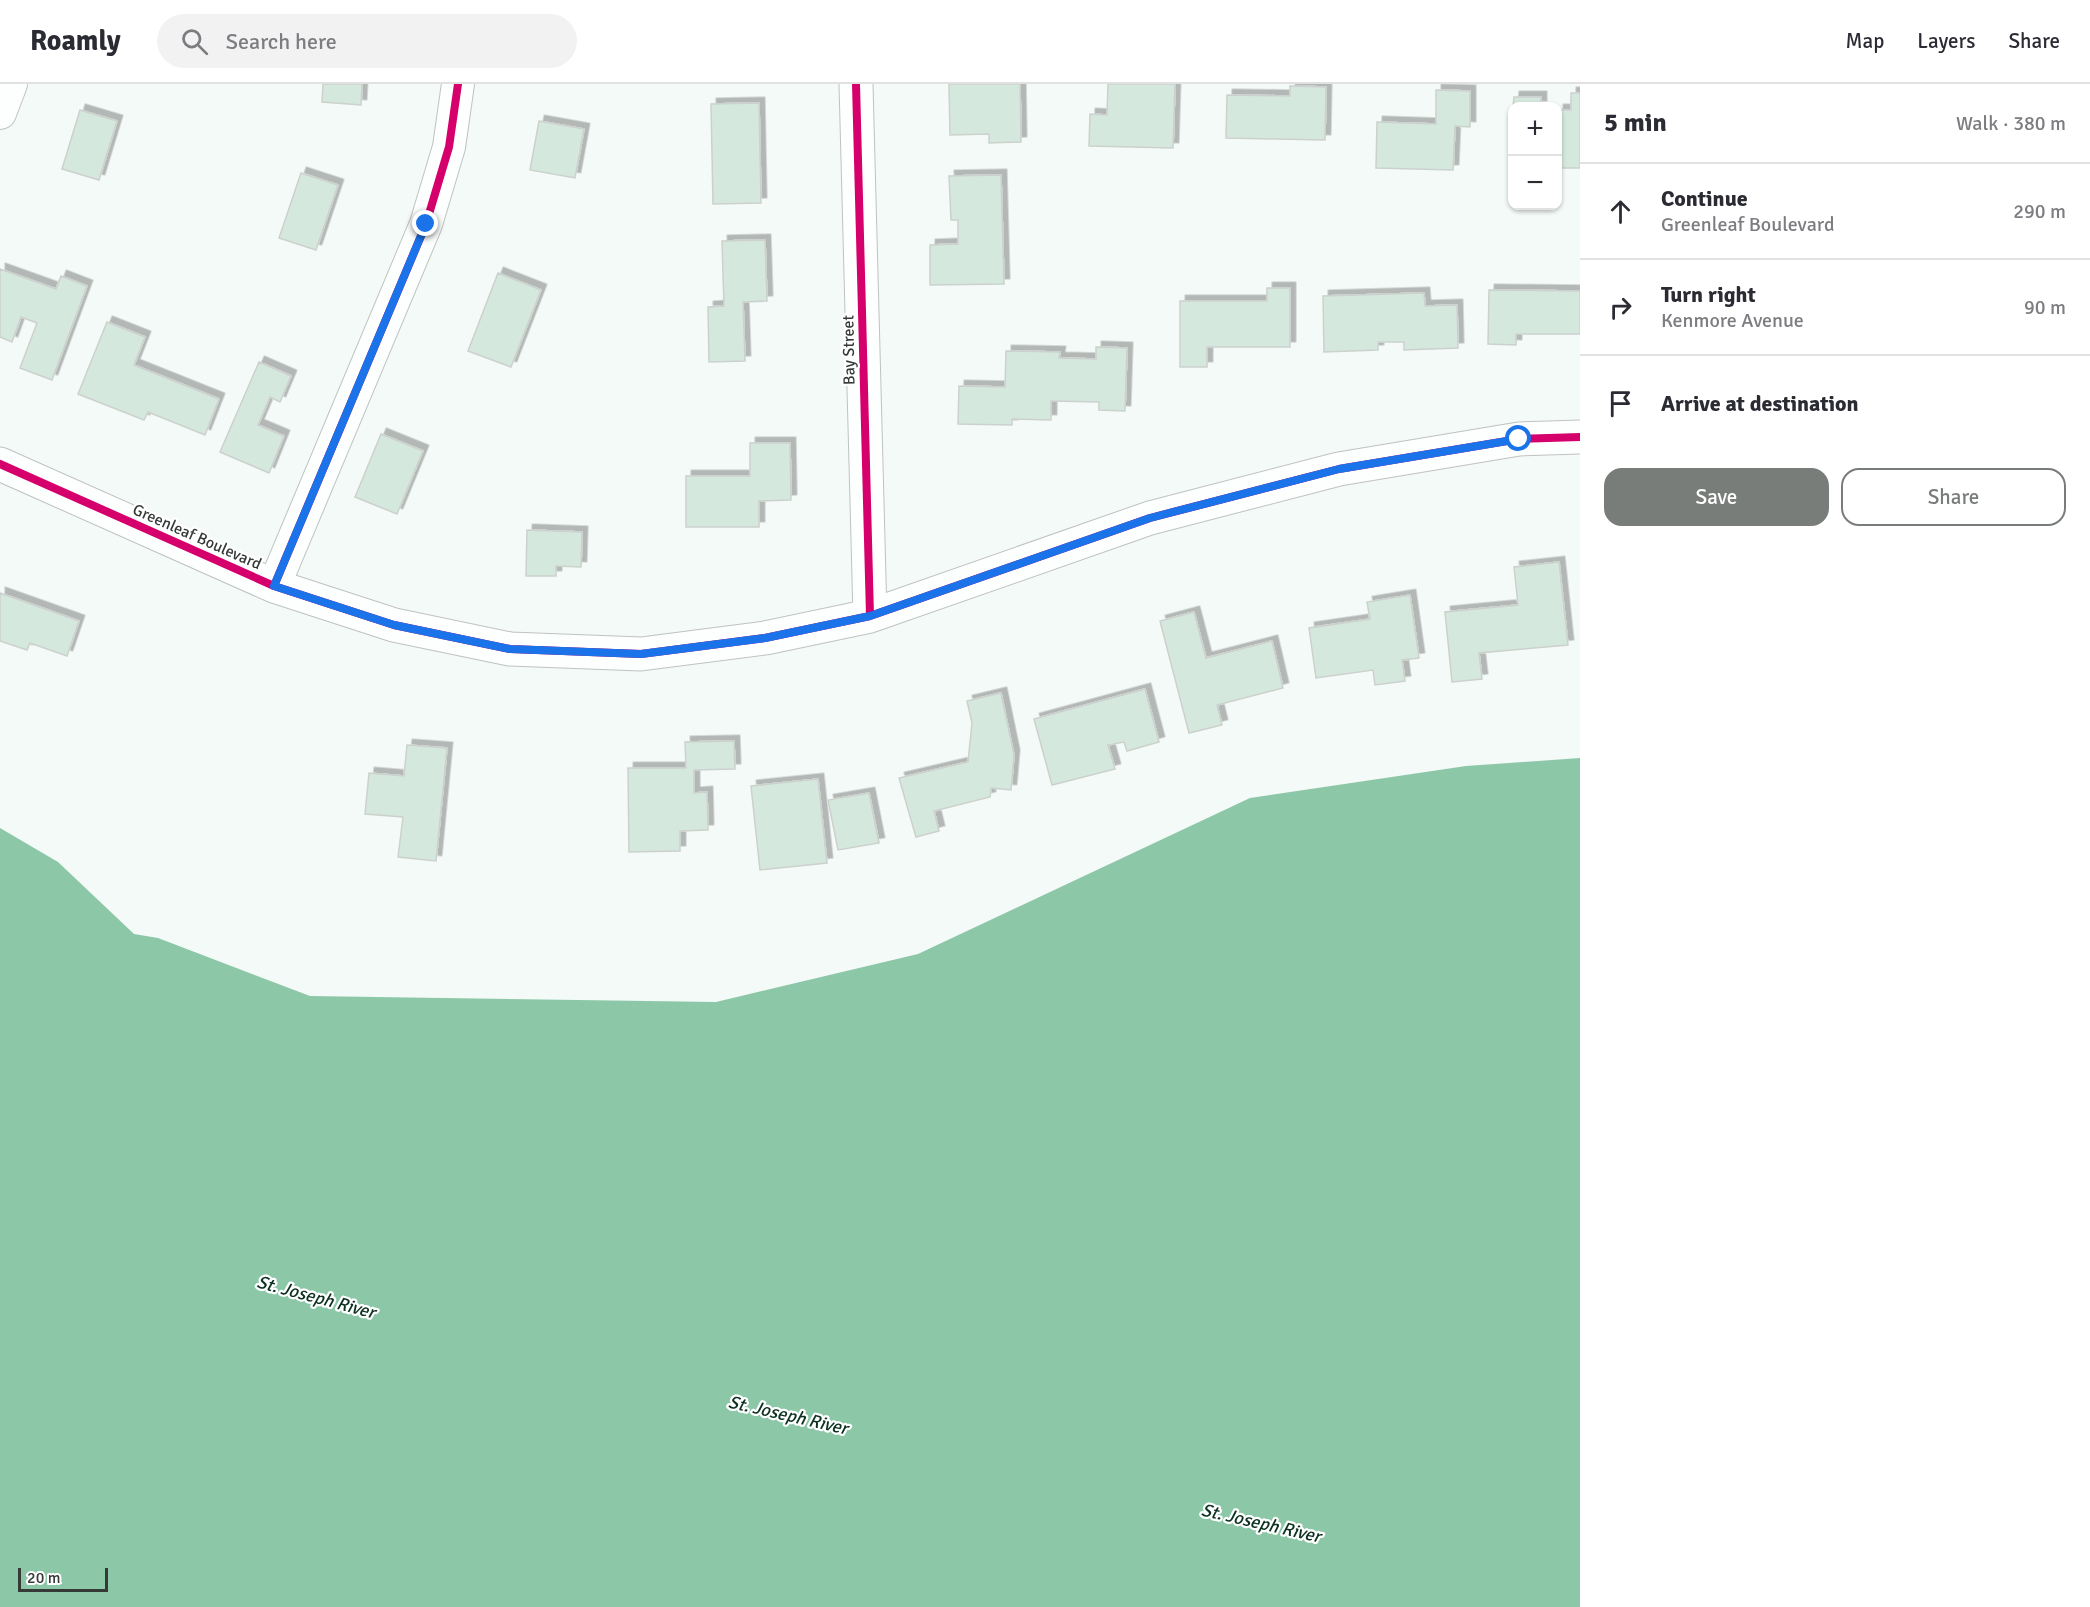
<!DOCTYPE html>
<meta charset="utf-8">
<style>
:root{--surface:#fff;--page:#f2f2f3;--text:#2b2b33;--muted:#7c7c81;--line:#e1e1e2;--accent:#787d7a}
body{margin:0;font-family:Signika,sans-serif;background:var(--page);color:var(--text)}
.controls{position:absolute;right:18px;top:18px;display:grid;overflow:hidden;border-radius:12px;box-shadow:0 2px 4px #0004}
.controls button{width:54px;height:54px;display:grid;place-items:center;padding:0;border:0;border-bottom:2px solid var(--line);background:var(--surface);color:var(--text);font:30px sans-serif}
.scale{position:absolute;left:18px;bottom:15px;width:90px;box-sizing:border-box;padding-left:6px;border:3px solid #353a37;border-top:0;font-size:16px;line-height:21px;white-space:nowrap;color:#353a37;-webkit-text-stroke:4px #fff;paint-order:stroke}
.stop{position:absolute;width:18px;height:18px;margin:-14px;border:4px solid #1a73e8;border-radius:50%;background:#fff}
.stop.end{background:#1a73e8;border-color:#fff;box-shadow:0 2px 6px #0008}
.list{margin:0;padding:0;list-style:none}
h2{display:flex;justify-content:space-between;align-items:center;height:78px;margin:0;padding:0 24px;font-size:26px}
h2 small{font-size:20px;font-weight:400;color:var(--muted)}
.list li{display:grid;grid-template-columns:39px 1fr auto;gap:18px;align-items:center;box-sizing:border-box;height:96px;padding:0 24px;border-top:2px solid var(--line)}
.list b{display:block;font-size:22px;white-space:nowrap}
.list p{margin:0;font-size:20px;white-space:nowrap;color:var(--muted)}
.list em{font-size:20px;font-style:normal;color:var(--muted)}
.actions{display:flex;gap:12px;padding:18px 24px}
.actions a{flex:1;padding:14px 0;border:2px solid var(--accent);border-radius:18px;text-align:center;font-size:21px;color:var(--accent)}
.actions .main{background:var(--accent);color:#fff}
.icon{flex:none;width:33px;height:33px;fill:none;stroke:currentColor;stroke-width:2;stroke-linecap:round;stroke-linejoin:round}
.map{position:relative;flex:none;width:1580px;height:1523px;overflow:hidden}
header{display:flex;align-items:center;gap:36px;box-sizing:border-box;height:84px;padding:0 30px;background:var(--surface);border-bottom:2px solid var(--line)}
header strong{font-size:28px}
nav{display:flex;gap:33px;margin-inline-start:auto;font-size:21px}
.search{width:420px;height:54px;background:var(--page);display:flex;align-items:center;gap:15px;box-sizing:border-box;padding:0 21px;border-radius:33px;color:var(--muted);font-size:22px}
main{display:flex}
aside{flex:1;background:var(--surface)}
.map>svg:first-child{display:block}
.water{fill:#8cc7a8}
.building{fill:#d5e8de;stroke:#ccd1ce;stroke-width:1.5;filter:url(#shadow)}
.lines{fill:none;stroke-linecap:round;stroke-linejoin:round}
.minor-casing{stroke:#bec3c1;stroke-width:34}
.tertiary-casing{stroke:#bec3c1;stroke-width:35}
.minor{stroke:#fdfefe;stroke-width:32}
.tertiary{stroke:#fdfefe;stroke-width:33}
.cycleway-casing{stroke:#fff;stroke-width:11}
.cycleway{stroke:#d6006c;stroke-width:8}
.route{stroke:#1a73e8;stroke-width:8}
.labels{text-anchor:middle;dominant-baseline:central;stroke-width:4.5;stroke-linejoin:round;paint-order:stroke}
.street-label{font-size:16px;fill:#353a37;stroke:#fff}
.water-label{font-size:18px;font-style:italic;fill:#0c3120;stroke:#fff}
</style>
<header>
<strong>Roamly</strong>
<div class="search"><svg class="icon" aria-label="search" viewBox="0 0 24 24"><circle cx="10" cy="10" r="6"/><path d="M15 15l6 6"/></svg>Search here</div>
<nav><a>Map</a><a>Layers</a><a>Share</a></nav>
</header>
<main>
<div class="map">
<svg width="1580" height="1523" viewBox="0 0 1580 1523">
<defs>
<filter id="shadow"><feDropShadow dx="5.5" dy="-5.5" stdDeviation="0" flood-color="#0004"/></filter>
</defs>
<rect width="100%" height="100%" fill="#f4faf7"/>
<path class="water" d="M1580,674v849h-1580v-779l58,34 76,72 24,4 152,58 406,6 202,-48 332,-156 216,-32z"/>
<path class="building" d="M323,0h39l-1,21 -39,-3z
M949,0h71l1,58 -32,1v-9l-39,1z
M1108,0h67l-2,64 -84,-2 1,-32 17,1z
M1290,2l36,1 -1,53 -99,-2 1,-43 63,1z
M1436,6l34,1v36l-15,-1 -2,44 -77,-2 1,-46 59,2z
M1571,9h9v75h-22v-58h13z
M1514,13h27v9h-28z
M759,19l2,100 -48,1 -2,-100z
M80,26l37,11 -18,59 -37,-11z
M539,37l45,8 -9,49 -45,-8z
M301,89l37,12 -22,65 -37,-12z
M1001,91l3,109 -74,1v-40l28,-1v-24h-7l-2,-44z
M765,156l2,61 -24,1 2,59 -36,1 -1,-55 16,-1 -2,-65z
M0,185l56,20 5,-13 26,10 -35,94 -32,-12 17,-45 -16,-6 -9,25 -12,-5z
M498,189l43,17 -30,77 -43,-16z
M1267,204h23v59h-83v20h-27v-66h87z
M1489,206l91,1v43h-64v11l-28,-1z
M1424,209l1,13 32,-1 1,43 -54,2v-8h-26v8l-54,2 -1,-56z
M107,238l38,15 -11,28 85,34 -14,36 -57,-23 -4,8 -66,-26z
M1096,263l31,1 -2,63 -26,-1v-8l-48,-1v19l-39,-1v6l-54,-1 1,-38 46,1 1,-36 54,1 -1,6 37,1z
M259,278l32,14 -11,26 -10,-5 -12,28 26,11 -15,37 -49,-21z
M381,350l42,17 -26,63 -42,-17z
M750,359h40l1,57 -32,1v26h-73v-51h64z
M527,446l55,2 -1,35 -25,-1v10h-30z
M1559,478l9,83 -89,8 3,26 -30,3 -7,-70 73,-7 -4,-38z
M0,509l79,28 -12,35 -37,-13 -3,7 -27,-9z
M1410,511l9,63 -17,2 3,21 -30,4 -2,-15 -57,8 -7,-50 61,-9 -3,-17z
M1194,528l12,46 66,-17 11,47 -66,17 5,20 -33,8 -29,-112z
M1145,605l14,53 -32,9 -3,-9 -16,3 7,24 -63,16 -18,-66z
M1001,609l13,62 -3,35 -20,-2 -1,9 -56,14 5,20 -23,6 -17,-59 69,-16 4,-39 -5,-22z
M734,657l1,28 -41,1v23l13,-1 1,38 -28,1v20l-51,1 -1,-84h58l-1,-26z
M407,661l40,3 -11,113 -38,-4 5,-40 -38,-3 4,-41 35,3z
M818,695l9,84 -67,7 -9,-84z
M869,709l10,50 -41,7 -10,-50z"/>
<g class="lines">
<defs>
<path id="minor" d="M0,29l11,-29
M274,502l152,-362 23,-77 9,-63"/>
<path id="tertiary" d="M856,0l14,532
M0,380l274,122 120,39 116,24 131,5 124,-16 105,-22 280,-98 189,-49 180,-30 61,-2"/>
</defs>
<use href="#minor" class="minor-casing"/>
<use href="#tertiary" class="tertiary-casing"/>
<use href="#minor" class="minor"/>
<use href="#tertiary" class="tertiary"/>
<defs>
<path id="cycleway" d="M856,0l14,532
M0,380l274,122 120,39 116,24 131,5 124,-16 105,-22 280,-98 189,-49 180,-30 61,-2
M274,502l152,-362 23,-77 9,-63"/>
</defs>
<use href="#cycleway" class="cycleway-casing"/>
<use href="#cycleway" class="cycleway"/>
</g>
<g class="lines">
<path class="route" d="M426,140l-152,362 120,39 116,24 131,5 124,-16 105,-22 280,-98 189,-49 180,-30"/>
</g>
<g class="labels">
<g class="street-label">
<text transform="translate(849 266) rotate(-91)">Bay Street</text>
<text transform="translate(197 453) rotate(24)">Greenleaf Boulevard</text>
</g>
<g class="water-label">
<text transform="translate(316 1213) rotate(15)">St. Joseph River</text>
<text transform="translate(788 1331) rotate(13)">St. Joseph River</text>
<text transform="translate(1261 1439) rotate(13)">St. Joseph River</text>
</g>
</g>
</svg>
<div class="controls">
<button>+</button>
<button>−</button>
</div>
<div class="scale">20 m</div>
<div class="stop" style="left:1519px;top:355px"></div>
<div class="stop end" style="left:426px;top:140px"></div>
</div>
<aside>
<h2>5 min<small>Walk · 380 m</small></h2>
<ul class="list">
<li><svg class="icon" aria-label="ahead" viewBox="0 0 24 24"><path d="M12 20V5M6 11l6-6 6 6"/></svg><div><b>Continue</b><p>Greenleaf Boulevard</p></div><em>290 m</em></li>
<li><svg class="icon" aria-label="right" viewBox="0 0 24 24"><path d="M7 20v-9h11M14 6l5 5-5 5"/></svg><div><b>Turn right</b><p>Kenmore Avenue</p></div><em>90 m</em></li>
<li><svg class="icon" aria-label="arrive" viewBox="0 0 24 24"><path d="M6 21V4h12l-3 4 3 4H6"/></svg><div><b>Arrive at destination</b></div></li>
</ul>
<div class="actions"><a class="main">Save</a><a>Share</a></div>
</aside>
</main>
